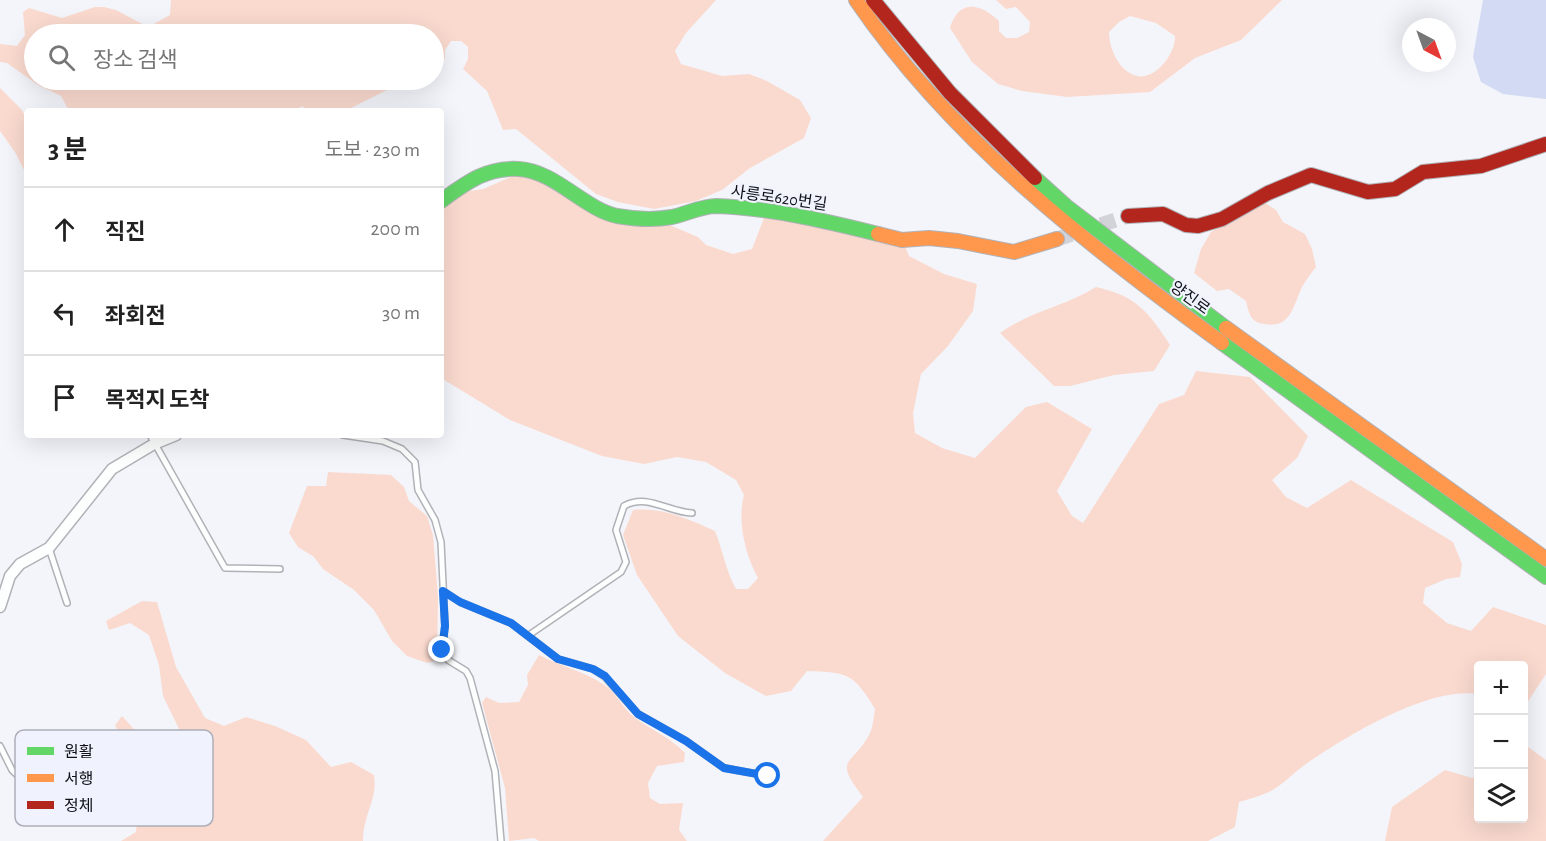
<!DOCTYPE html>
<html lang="ko">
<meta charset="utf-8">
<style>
:root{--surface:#fff;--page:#f6f6f6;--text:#222;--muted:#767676;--line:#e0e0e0}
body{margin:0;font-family:"Alegreya Sans","Noto Sans KR",sans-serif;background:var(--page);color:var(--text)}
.controls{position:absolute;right:18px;bottom:18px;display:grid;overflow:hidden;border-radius:6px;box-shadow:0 6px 24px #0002}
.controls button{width:54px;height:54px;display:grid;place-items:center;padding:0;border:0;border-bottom:2px solid var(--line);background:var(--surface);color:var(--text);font:30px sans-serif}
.compass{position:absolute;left:1402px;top:18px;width:54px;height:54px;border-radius:50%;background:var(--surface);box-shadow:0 6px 24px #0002;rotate:139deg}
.stop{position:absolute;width:18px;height:18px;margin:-14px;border:4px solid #1a73e8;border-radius:50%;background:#fff}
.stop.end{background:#1a73e8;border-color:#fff;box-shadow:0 2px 6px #0008}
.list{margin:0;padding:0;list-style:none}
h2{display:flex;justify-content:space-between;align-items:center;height:78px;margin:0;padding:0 24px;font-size:26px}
h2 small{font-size:20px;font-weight:400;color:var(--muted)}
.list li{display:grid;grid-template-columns:39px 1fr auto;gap:18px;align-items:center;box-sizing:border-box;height:84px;padding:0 24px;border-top:2px solid var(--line)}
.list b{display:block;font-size:22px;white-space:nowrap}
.list em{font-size:20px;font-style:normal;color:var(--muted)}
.icon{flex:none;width:33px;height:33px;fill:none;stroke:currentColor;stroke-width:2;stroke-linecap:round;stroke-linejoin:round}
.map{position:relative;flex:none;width:1546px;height:841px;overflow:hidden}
.search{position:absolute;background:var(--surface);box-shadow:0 6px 24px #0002;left:24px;top:24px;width:420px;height:66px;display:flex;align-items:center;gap:15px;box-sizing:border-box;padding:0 21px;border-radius:33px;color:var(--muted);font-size:22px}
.panel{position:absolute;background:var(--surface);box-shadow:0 6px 24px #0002;left:24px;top:108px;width:420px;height:330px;border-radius:6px}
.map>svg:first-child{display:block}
.green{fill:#fadacf;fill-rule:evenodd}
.water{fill:#d2daf4}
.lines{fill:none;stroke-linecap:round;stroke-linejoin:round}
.secondary-tunnel{stroke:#d2d3d8;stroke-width:15;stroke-dasharray:15 8;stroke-linecap:butt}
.lane-casing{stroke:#b1b2b7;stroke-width:8}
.street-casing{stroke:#b1b2b7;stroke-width:13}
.fast-casing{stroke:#b1b2b7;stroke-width:16}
.slow-casing{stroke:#b1b2b7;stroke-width:16}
.jam-casing{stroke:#b1b2b7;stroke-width:16}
.lane{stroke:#fdfefe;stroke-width:5}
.street{stroke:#fdfefe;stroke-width:10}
.fast{stroke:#63d668;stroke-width:14}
.slow{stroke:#ff974d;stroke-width:14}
.jam{stroke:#b3261e;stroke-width:14}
.route{stroke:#1a73e8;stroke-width:8}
.labels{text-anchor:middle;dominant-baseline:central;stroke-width:4.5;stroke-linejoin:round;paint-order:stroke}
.street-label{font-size:16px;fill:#0f1117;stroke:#f0f3fe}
.key{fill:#f0f3fe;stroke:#acafb9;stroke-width:1.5}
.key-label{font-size:16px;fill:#0f1117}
</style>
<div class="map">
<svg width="1546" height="841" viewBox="0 0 1546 841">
<rect width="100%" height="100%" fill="#f4f5fa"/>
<path class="green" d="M171,0h545l-30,33 -11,18 6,13 41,12 27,-2 18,7 33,19 11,18 -7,20 -54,30 -28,22 -26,11 -42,8 -36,-7 -22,-8 -80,-65 -13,1 -16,-39 -24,-22 5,-10v-12l-7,-6h-10l-6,9v9l-11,4v-29h-400v46h373l-62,31h-40l-2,-5 -12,5h-222l-8,-15 -23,-11 -31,-22 -7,-1v-18l17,2 8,-11 -2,-23 6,-4 33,10 33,-11h9l12,3 32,17 22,-12z
M996,0h286l-41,40 -46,18 -45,34 -83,5 -45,-6 -24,-7 -26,-22 -22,-34c8,-28 29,-26 49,-7v10l7,7h11l12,-6 1,-10 -14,-15 -10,2zM1130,16l26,7 19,13c1,17 -19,44 -38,40 -18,-4 -28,-28 -28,-44l10,-10z
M0,88l22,22 5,10v56l-12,-24 -15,-21z
M522,172l82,41 63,11 31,13 8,8 27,9 19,-5 12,-31 61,5 78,18 6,15 35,18 33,10 -4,27 -25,35 -27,28 -8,39 2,20 27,15 33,10 51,-51 21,-5 45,27 -35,62 15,25 11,7 76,-119 25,-9 12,-24 54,6 58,59 -11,22 -25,22 14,17 21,11 44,-28 102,62 9,22 -2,13 -14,2 -21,9 -2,15 24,20 24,8 22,-24 53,18v49l-21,32 -1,-40h-46v28c-49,-8 -132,42 -172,70 -12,8 -23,21 -37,28 -9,4 -20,7 -30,10l-4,25 -27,14h-385l40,-44c-31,-41 -11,-29 7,-64 3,-7 4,-17 5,-24 -21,-35 -27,-37 -68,-38l-16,20 -25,5 -41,-23 -47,-37 -41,-61 -14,-40 10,-25c30,-3 55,9 82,21 8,20 11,40 21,58h12l10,-11c-13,-24 -21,-57 -14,-83l-8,-15 -30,-18 -29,-5 -33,7 -42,-8 -92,-36 -69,-42v-173l11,-11 31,-5z
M1265,203l11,7 7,12 22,12 7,15 4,18c-5,6 -10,13 -14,20 -9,19 -11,42 -38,37 -14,-2 -15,-11 -18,-23l-17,-12 -12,2 -23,-18 7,-24 10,-17z
M1096,287c40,9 52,24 74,58l-16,26 -40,4 -44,11h-16l-54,-53c28,-21 66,-27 96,-46z
M328,472l63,3 13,12 5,14 18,15 6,19 5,62 -1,63 -10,3 -20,-7 -15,-15 -18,-31 -20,-20 -31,-21 -9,-12 -16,-10 -9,-14 18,-47h19z
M142,601l15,1 19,65 29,51 19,8 22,-9 29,9 31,14 25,27 20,-5 23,13c4,24 -11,39 -11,66h-242l15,-9 3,-39 -11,-38 -13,-30 7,-9c12,13 26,28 34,45 14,28 -8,51 33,64l11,-12 -9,-44 -10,-36 -18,-37 -4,-31 -10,-30 -19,-12 -21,7 -3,-9z
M539,655c21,11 44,16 64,29 13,8 20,25 32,34 17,12 36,20 50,35l-1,9 -27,4 -9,17 2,15 10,6 23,-1 -4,27 8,11h-148l-5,-3 -25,3 -4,-53 -23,-85 4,-6 13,6 20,-1 9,-17 -1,-10z
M1524,744l22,16v81h-161l7,-34 53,-37 27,8 6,-4v44h46z"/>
<path class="water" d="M1483,0h63v99l-43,-5 -22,-12 -8,-25z"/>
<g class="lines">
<path class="secondary-tunnel" d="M1057,239l71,-23"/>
<defs>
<path id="lane" d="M150,435l75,133 55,1
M343,435l40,6 19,8 13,13 3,28 17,30 6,22 4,84 -3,24 6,10 18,11 4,7 25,93 6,70
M49,548l18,55
M443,591l17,11 51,21 47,36 35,10 12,8 33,37 48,27 38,27 44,8
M529,635l92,-63 5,-10 -10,-32 8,-24c23,-13 44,6 68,7
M0,746l12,24 46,44"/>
<path id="street" d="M0,607l10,-31 10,-12 29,-16 63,-79 42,-25 22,-9"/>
<path id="fast" d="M1035,178l31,28 160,122
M441,201c25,-18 45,-34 78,-32 36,2 65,40 98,47 17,3 38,4 55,1 14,-3 30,-11 44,-11 55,2 110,15 162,28
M1222,343l324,234"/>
<path id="slow" d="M856,0c96,140 230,244 366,343
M878,234l24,6 27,-2 29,3 56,11 43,-13
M1226,328l320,231"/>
<path id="jam" d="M873,0l77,93 85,85
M1128,216l35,-2 23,11 12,1 24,-7 46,-26 43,-18 57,17 27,-3 28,-17 58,-6 65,-22"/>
</defs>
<use href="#lane" class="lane-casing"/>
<use href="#street" class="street-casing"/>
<use href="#fast" class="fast-casing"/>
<use href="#slow" class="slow-casing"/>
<use href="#jam" class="jam-casing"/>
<use href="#lane" class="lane"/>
<use href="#street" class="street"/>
<use href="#fast" class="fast"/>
<use href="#slow" class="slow"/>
<use href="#jam" class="jam"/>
</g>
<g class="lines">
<path class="route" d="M442,650l3,-24 -2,-35 17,11 51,21 47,36 35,10 12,7 33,38 48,27 38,27 44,8"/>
</g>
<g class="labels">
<g class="street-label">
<text transform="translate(779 198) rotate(8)">사릉로620번길</text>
<text transform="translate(1190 298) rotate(36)">양진로</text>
</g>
</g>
<rect x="15" y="730" width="198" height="96" rx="9" class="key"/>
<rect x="27" y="747" width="27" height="8" fill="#63d668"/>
<rect x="27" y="774" width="27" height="8" fill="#ff974d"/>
<rect x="27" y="801" width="27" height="8" fill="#b3261e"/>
<g class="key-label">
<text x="64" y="757">원활</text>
<text x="64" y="784">서행</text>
<text x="64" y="811">정체</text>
</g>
</svg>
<div class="controls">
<button>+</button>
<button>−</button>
<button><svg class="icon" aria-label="layers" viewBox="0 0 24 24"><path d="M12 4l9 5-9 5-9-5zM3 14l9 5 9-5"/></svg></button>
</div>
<svg class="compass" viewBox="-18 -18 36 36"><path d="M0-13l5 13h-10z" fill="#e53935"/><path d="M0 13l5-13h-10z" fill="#767676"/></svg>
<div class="stop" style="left:768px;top:776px"></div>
<div class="stop end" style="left:442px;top:650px"></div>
<div class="search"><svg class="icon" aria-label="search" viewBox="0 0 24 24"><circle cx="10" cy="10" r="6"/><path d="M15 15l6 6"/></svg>장소 검색</div>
<section class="panel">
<h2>3 분<small>도보 · 230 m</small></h2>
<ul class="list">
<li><svg class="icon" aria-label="ahead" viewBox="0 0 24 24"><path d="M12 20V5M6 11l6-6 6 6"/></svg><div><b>직진</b></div><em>200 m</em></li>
<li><svg class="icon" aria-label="left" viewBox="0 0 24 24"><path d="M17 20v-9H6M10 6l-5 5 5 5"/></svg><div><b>좌회전</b></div><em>30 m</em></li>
<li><svg class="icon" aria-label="arrive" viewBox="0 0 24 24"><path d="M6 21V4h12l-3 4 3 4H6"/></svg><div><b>목적지 도착</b></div></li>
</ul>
</section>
</div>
